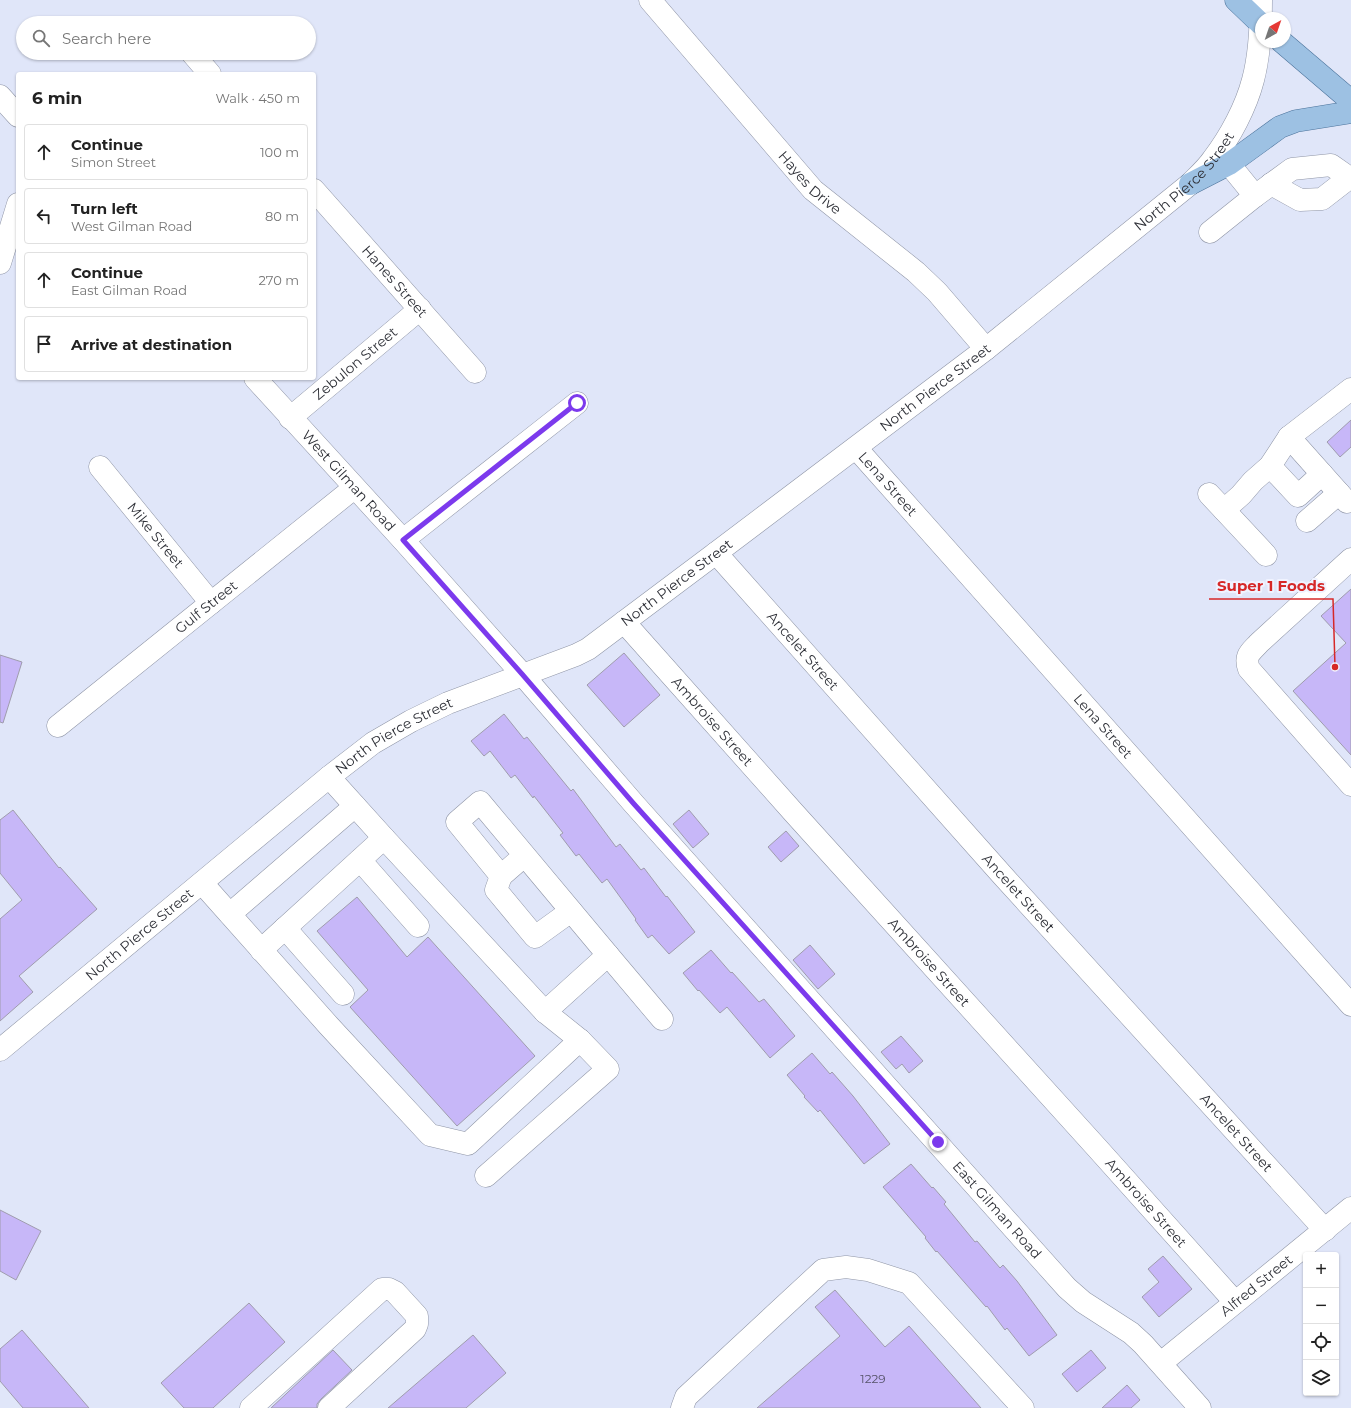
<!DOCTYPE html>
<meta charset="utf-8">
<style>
:root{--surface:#fff;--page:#f2f2f2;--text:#222;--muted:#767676;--line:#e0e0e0}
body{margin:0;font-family:Montserrat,sans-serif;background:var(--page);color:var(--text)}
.controls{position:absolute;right:12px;bottom:12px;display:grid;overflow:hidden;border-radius:4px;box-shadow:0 1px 3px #0004}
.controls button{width:36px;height:36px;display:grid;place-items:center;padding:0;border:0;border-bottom:1px solid var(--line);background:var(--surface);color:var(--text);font:20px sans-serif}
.compass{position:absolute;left:1255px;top:12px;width:36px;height:36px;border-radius:50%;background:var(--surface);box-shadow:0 1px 3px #0004;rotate:40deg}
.stop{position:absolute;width:12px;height:12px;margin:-9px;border:3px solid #7c3aed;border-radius:50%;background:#fff}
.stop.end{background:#7c3aed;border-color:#fff;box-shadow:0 1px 4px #0008}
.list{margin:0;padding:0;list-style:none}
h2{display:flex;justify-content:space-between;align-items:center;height:52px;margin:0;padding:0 16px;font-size:17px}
h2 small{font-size:13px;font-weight:400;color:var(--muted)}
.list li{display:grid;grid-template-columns:26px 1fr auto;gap:12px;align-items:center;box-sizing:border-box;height:56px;margin:0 8px 8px;padding:0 8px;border:1px solid var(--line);border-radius:4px}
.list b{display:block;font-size:15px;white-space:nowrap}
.list p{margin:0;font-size:13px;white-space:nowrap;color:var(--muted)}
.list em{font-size:13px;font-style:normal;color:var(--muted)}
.icon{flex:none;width:22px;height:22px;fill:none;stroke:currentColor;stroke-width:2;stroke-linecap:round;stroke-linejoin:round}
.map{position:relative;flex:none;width:1351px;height:1408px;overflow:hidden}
.search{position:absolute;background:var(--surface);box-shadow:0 1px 3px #0004;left:16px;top:16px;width:300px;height:44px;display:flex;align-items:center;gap:10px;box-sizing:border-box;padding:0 14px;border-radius:22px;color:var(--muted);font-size:15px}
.panel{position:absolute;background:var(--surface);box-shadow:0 1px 3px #0004;left:16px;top:72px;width:300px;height:308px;border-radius:4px}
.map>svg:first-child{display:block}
.building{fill:#c7b7f8;stroke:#9f9cad}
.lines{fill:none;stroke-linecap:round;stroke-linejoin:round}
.minor-casing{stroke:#8f95a6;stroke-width:23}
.major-casing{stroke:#4c739b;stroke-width:23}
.minor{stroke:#fff;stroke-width:22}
.major{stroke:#9dc1e3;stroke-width:22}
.route{stroke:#7c3aed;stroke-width:5}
.labels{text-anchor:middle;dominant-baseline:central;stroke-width:4;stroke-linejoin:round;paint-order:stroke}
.number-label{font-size:12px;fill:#555268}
.street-label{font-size:14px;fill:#2f3138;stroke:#f0f3ff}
.leader{fill:none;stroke:#d62828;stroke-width:1.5}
.callout-dot{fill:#d62828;stroke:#f0f3ff;stroke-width:1.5}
.callout-label{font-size:15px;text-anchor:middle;font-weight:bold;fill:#d62828;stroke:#f0f3ff;stroke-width:4;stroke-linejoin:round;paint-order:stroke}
</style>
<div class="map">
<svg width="1351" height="1408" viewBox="0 0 1351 1408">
<rect width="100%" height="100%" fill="#e0e6f9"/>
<path class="building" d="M1351,420v27l-11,10 -13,-15z
M1351,589v166l-58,-64 53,-48 -25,-27z
M624,653l36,42 -36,32 -37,-42z
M0,655l22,7 -19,61 -3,-1z
M504,714l20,25 3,-2 44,54 2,-2 43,58 4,-3 21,26 3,-2 22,29 1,-1 28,36 -26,22 -17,-19 -4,3 -13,-18 1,-1 -29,-40 -5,4 -23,-29 -3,2 -16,-21 3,-2 -29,-37 -1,2 -18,-23 -4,3 -21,-27 -6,5 -13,-15z
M13,810l46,58 1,-1 37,42 -78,67 14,16 -33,29v-102l22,-19 -22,-27v-53z
M689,810l20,24 -16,14 -20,-24z
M786,831l13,15 -18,16 -13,-15z
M357,897l50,60 21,-20 107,119 -78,70 -107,-119 18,-17 -51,-59z
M810,945l25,29 -17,15 -25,-29z
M711,950l20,23 1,-1 27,30 5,-3 31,37 -25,22 -43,-51 -7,6 -21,-23 -1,1 -15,-18z
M901,1036l22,25 -14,12 -7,-9 -6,5 -15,-17z
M812,1053l18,21 2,-2 21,24 37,48 -26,20 -44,-54 -2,2 -14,-15 1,-1 -18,-21z
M911,1164l21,24 1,-1 13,15 -2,2 31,38 2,-1 23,27 3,-3 14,16 40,54 -28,21 -22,-28 -2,2 -18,-24 -1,1 -49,-56 -1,1 -11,-14 1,-1 -43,-50z
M0,1210l41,21 -25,49 -16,-9z
M1163,1256l29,33 -33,28 -17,-20 17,-15 -11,-13z
M835,1290l50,57 24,-21 72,82h-224l83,-72 -25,-29z
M249,1303l36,39 -72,66h-29l-23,-25z
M22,1330l67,78h-66l-23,-27v-32z
M473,1335l33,38 -40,35h-78z
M333,1350l19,20 -31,29 -4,5v4h-46z
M1091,1350l15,18 -29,24 -15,-18z
M1127,1385l13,15 -9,8h-29z"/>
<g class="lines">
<defs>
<g id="minor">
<path id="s1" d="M650,0l163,190 103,82 21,20 49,57"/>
<path d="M192,53l18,21"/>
<path d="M0,96l18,20"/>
<path d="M1229,164l26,32 37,-27 39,-4 20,14"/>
<path d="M1271,184l29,16 22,-1 27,-21"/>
<path id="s2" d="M314,190l161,182"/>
<path d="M1210,232l45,-36"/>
<path d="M0,263l18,-59"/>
<path id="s3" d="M255,378l148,162 119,134 112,130 433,484 16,14 48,31 12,11 57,64"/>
<path id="s4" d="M290,418l130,-109"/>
<path id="s5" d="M856,448l495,557"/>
<path d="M1270,466l28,30 24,-22"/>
<path id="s6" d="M100,467l111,136"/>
<path d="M1209,494l15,16 17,-15 12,-14 17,-15 19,-29"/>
<path d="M1347,502l-58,-65 62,-48"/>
<path d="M1224,510l42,45"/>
<path d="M1307,521l32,-28"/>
<path d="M403,540l174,-137"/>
<path id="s7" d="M716,553l287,323 322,354"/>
<path d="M1351,559l-92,84c-8,9 -15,12 -10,26l102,116"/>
<path id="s8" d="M624,622l170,191 304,336 137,153"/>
<path id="s9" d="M58,726l296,-238"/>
<path d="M524,856l-23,20 -44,-54 23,-20 128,153 -63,57"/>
<path d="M360,860l58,66"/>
<path d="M501,876l-5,14 39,47 36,-26"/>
<path d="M202,883l127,143 101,109 38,9 112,-104 -35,-28 -161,-174 -55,-61"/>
<path d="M230,914l125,-108"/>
<path d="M285,928l58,66"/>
<path d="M261,950l123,-112"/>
<path d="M608,955l54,64"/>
<path id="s10" d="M0,1050l329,-273 44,-34 38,-22 37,-18 128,-48 12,-6 128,-96 270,-204 204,-165c8,-8 17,-16 23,-25 17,-22 33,-52 40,-79 7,-26 8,-53 8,-80"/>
<path d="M486,1176l122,-107 -28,-29"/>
<path id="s11" d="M1161,1363l190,-155"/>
<path d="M251,1408l131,-119h7l6,3 22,24v8l-2,5 -86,79"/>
<path d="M682,1408l4,-11 137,-127 23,-3 22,3 41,13 114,125"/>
</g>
<path id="major" d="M1236,0l25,24
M1282,42l69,59
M1190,184l39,-20 51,-37 16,-6 55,-9"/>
</defs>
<use href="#minor" class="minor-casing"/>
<use href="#major" class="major-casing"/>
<use href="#minor" class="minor"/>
<use href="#major" class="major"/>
</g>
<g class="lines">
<path class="route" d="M577,403l-174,137 119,134 112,130 304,338"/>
</g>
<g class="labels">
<g class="number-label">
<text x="873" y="1378">1229</text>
</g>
<g class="street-label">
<text stroke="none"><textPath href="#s10" startOffset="1477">North Pierce Street</textPath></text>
<text stroke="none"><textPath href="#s1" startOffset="243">Hayes Drive</textPath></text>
<text stroke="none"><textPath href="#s2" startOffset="122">Hanes Street</textPath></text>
<text stroke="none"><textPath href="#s4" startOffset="85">Zebulon Street</textPath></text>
<text stroke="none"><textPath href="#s10" startOffset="1153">North Pierce Street</textPath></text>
<text stroke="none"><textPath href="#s3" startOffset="139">West Gilman Road</textPath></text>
<text stroke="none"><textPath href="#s5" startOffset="48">Lena Street</textPath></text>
<text stroke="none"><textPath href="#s6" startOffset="88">Mike Street</textPath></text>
<text stroke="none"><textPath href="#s10" startOffset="829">North Pierce Street</textPath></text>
<text stroke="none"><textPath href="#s9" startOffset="190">Gulf Street</textPath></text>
<text stroke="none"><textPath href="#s7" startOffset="131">Ancelet Street</textPath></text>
<text stroke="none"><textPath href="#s8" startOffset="133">Ambroise Street</textPath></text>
<text stroke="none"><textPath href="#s5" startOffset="372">Lena Street</textPath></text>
<text stroke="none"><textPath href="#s10" startOffset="505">North Pierce Street</textPath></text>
<text stroke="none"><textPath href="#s7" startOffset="455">Ancelet Street</textPath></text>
<text stroke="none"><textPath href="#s10" startOffset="181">North Pierce Street</textPath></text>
<text stroke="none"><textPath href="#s8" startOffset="457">Ambroise Street</textPath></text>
<text stroke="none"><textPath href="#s7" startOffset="779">Ancelet Street</textPath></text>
<text stroke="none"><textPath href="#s8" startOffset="781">Ambroise Street</textPath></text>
<text stroke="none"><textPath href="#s3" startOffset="1115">East Gilman Road</textPath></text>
<text stroke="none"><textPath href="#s11" startOffset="123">Alfred Street</textPath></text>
</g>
</g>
<path class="leader" d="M1335 667L1333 599H1209"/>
<circle class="callout-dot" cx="1335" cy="667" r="4"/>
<g class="callout-label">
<text x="1271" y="591">Super 1 Foods</text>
</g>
</svg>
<div class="controls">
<button>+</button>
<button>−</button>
<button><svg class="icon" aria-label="locate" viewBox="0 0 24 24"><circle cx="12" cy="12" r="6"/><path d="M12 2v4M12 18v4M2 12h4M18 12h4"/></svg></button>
<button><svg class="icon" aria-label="layers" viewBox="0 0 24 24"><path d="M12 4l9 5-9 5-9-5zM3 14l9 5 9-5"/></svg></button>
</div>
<svg class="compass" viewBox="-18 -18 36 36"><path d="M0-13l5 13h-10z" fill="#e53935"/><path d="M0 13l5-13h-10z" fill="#767676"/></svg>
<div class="stop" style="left:577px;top:403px"></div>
<div class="stop end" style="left:938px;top:1142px"></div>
<div class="search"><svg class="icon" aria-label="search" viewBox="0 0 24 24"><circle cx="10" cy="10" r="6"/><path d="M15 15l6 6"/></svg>Search here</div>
<section class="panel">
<h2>6 min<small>Walk · 450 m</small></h2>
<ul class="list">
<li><svg class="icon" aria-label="ahead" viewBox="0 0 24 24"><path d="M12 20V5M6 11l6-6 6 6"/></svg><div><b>Continue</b><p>Simon Street</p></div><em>100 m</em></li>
<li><svg class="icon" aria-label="left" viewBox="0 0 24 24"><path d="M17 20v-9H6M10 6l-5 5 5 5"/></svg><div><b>Turn left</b><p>West Gilman Road</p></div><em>80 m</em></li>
<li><svg class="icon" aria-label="ahead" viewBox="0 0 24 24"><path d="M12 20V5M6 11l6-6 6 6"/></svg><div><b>Continue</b><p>East Gilman Road</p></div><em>270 m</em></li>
<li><svg class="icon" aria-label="arrive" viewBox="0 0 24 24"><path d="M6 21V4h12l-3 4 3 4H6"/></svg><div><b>Arrive at destination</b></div></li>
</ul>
</section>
</div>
